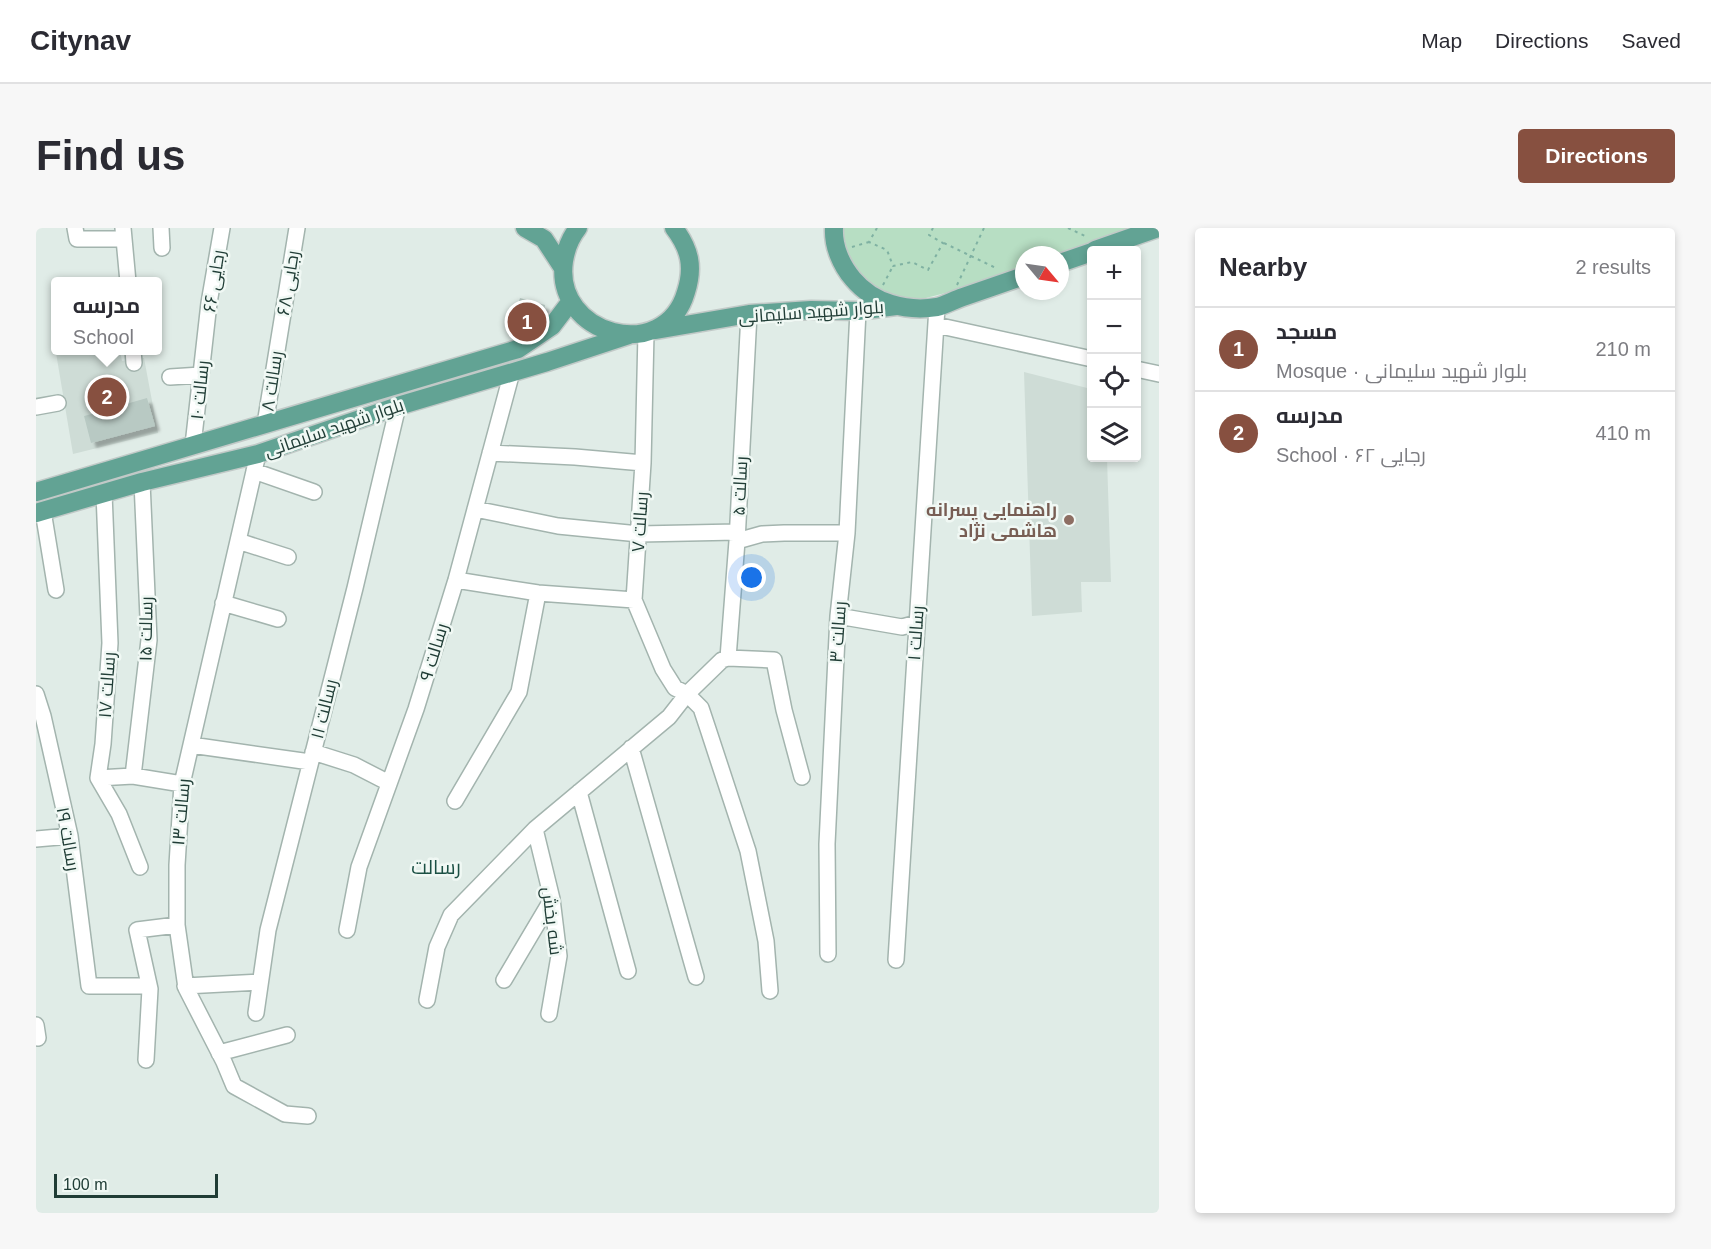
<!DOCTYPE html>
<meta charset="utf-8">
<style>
:root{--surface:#fff;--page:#f7f7f7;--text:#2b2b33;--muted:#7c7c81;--line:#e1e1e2;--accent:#875040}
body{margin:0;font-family:Arial,Cairo,sans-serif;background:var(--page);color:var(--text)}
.controls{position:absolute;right:18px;top:18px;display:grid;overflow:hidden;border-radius:6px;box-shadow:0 3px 9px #0003}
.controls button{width:54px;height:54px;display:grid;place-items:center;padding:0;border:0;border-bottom:2px solid var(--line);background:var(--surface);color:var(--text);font:30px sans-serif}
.compass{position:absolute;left:979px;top:18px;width:54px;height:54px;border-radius:50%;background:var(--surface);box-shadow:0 3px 9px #0003;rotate:119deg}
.scale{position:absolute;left:18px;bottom:15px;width:164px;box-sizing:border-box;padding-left:6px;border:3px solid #203d36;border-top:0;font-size:16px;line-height:21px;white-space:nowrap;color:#203d36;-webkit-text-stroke:4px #f0f8f4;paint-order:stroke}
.you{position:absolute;left:716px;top:350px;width:21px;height:21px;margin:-15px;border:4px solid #fff;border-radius:50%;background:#1a73e8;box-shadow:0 0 0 9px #1a73e833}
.badge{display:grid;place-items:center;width:39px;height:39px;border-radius:50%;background:var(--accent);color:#fff;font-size:20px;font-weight:700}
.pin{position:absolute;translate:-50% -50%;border:3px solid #fff;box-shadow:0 2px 6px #0006}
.popup{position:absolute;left:15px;top:49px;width:111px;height:78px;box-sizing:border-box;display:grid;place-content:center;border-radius:6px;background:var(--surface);filter:drop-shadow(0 2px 4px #0005);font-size:20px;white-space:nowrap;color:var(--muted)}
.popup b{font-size:22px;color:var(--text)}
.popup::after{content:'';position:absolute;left:50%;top:100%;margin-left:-12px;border:12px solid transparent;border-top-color:var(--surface)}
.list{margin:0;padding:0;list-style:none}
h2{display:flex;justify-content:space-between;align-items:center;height:78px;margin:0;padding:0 24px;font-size:26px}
h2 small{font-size:20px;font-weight:400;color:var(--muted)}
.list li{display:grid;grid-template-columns:39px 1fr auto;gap:18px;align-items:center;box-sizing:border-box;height:84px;padding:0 24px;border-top:2px solid var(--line)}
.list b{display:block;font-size:22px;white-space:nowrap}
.list p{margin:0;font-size:20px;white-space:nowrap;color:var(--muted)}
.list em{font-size:20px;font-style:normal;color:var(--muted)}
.icon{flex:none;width:33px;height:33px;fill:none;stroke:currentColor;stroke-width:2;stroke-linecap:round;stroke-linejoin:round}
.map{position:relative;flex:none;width:1123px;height:985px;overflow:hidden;border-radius:6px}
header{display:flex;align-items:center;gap:36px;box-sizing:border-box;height:84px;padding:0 30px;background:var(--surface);border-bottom:2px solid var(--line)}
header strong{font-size:28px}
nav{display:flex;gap:33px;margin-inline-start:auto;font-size:21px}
.intro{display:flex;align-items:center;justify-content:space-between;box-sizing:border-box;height:144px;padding:0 36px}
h1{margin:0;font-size:42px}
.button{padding:15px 27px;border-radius:6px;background:var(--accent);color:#fff;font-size:21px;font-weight:700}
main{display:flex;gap:36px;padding:0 36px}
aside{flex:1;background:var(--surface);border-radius:6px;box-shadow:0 3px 9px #0003}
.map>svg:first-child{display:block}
.built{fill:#cedcd6}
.green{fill:#b7dec3}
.building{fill:#b8c9c3;filter:url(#shadow)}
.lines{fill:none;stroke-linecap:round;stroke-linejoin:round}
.minor-casing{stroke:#a3b4ae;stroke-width:18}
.major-casing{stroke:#c1c9c7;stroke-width:21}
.path{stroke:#7fb1a2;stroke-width:2;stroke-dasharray:3 4.5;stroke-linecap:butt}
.minor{stroke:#fff;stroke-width:15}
.major{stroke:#62a394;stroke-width:18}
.education-dot{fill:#8d6e63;stroke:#f0f8f4;stroke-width:2}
.labels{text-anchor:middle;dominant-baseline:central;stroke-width:5;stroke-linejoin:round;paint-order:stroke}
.street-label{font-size:18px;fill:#203d36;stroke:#f0f8f4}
.education-label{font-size:18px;font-weight:bold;fill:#785e54;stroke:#f0f8f4;text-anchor:end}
.neighbourhood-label{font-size:20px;fill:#1b5044;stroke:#f0f8f4}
</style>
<header>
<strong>Citynav</strong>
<nav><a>Map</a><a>Directions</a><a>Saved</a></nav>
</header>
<div class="intro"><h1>Find us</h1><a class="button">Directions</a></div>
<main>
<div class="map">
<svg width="1123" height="985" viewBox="0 0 1123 985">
<defs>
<filter id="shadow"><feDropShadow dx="5" dy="5" stdDeviation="1.5" flood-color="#0004"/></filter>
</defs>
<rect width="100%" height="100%" fill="#e0ece7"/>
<path class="built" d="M37,123h47l2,10 22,-3 14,75 -85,21 -17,-101z
M988,144l67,17 1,69h15l4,124h-30l1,30 -50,4z"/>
<path class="green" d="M802,0h297l-76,27h-35v12l-67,23 -35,9 -28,-3 -19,-7 -24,-18z"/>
<path class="building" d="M484,70l25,7 -1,9 -7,9 -12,8h-9l1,-23z
M81,170l2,8 28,-8 8,28 -64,17 -7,-27 23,-6 -3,-9z"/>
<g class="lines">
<defs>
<path id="minor" d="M39,0l2,11h47
M87,0l5,54
M125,0l1,20
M900,97l156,34
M610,105l-3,130 -9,137 29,69 12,19 12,6 14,14 7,21 40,122 18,90 4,50
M97,122l1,13
M1100,141l23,5
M134,149l31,-2
M0,179l22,-4
M229,196l32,-196
M157,217l16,-142 13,-75
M454,225l85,4 68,6
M222,226l-76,330 -5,81v60l9,63 38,74 10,24 51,28 23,2
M218,243l60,21
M68,265l6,150 -7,101 -5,34 21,36 21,53
M439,281l83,17 81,8 98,-2
M7,283l13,79
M202,313l50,16
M701,313l25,-7 22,-1h63
M420,352l82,13 96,7
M187,375l55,16
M802,388l64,11 15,-4
M692,430l9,-117 12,-227
M0,466l7,22 27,120 19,150h60
M155,517l119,17
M595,520l65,229
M277,524l41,13 35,18
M97,548l16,-136 -7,-158
M62,550l35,-2 49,8
M543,564l49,179
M419,573l64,-109 19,-99
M499,601l17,70 7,57 -10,58
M0,611l34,-3
M311,702l12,-63 57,-158 40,-129 56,-208
M792,726l-1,-110 11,-228 9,-83 11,-222
M860,732l41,-653
M468,752l48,-81
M149,758l75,-4
M391,772l10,-53 14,-32 84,-86 134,-112 18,-23 35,-34 6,-2 46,2 10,50 18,67
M220,785l12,-83 87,-342 43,-182
M0,797l2,13
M183,825l68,-18
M110,832l4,-71 -13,-59 40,-5"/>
<path id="major" d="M489,0l19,11 19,29
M542,0c-8,10 -12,21 -14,33 -11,75 101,104 122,31 8,-25 4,-43 -12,-64
M798,0c-1,18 7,37 19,51 20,24 53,33 84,28 8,-2 17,-7 26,-10 20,-7 41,-14 61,-21
M1059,22l63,-22
M1024,35l32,-11
M620,102l93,-16 62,-4 47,1 38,-5
M0,264l482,-143 34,-23 19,-25
M0,285l106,-31 116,-28 140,-48 149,-44 82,-27"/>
</defs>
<use href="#minor" class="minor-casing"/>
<use href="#major" class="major-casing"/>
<path class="path" d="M841,0l-8,14 18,8 6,16 19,-4 16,8 15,-27 -14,-8 4,-7
M1032,0l19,9
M908,15l54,26
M816,19l17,-5
M847,57l10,-19
M921,57l27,-57"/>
<use href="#minor" class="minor"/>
<use href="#major" class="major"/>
</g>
<circle class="education-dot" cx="1033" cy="292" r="6"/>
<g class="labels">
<g class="street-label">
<text transform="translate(178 53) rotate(-81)">رجایی ۶۶</text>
<text transform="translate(252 55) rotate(-81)">رجایی ۶۸</text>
<text transform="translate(775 84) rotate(-4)">بلوار شهید سلیمانی</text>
<text transform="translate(236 153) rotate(-81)">رسالت ۸</text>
<text transform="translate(164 162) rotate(-84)">رسالت ۱۰</text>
<text transform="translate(298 200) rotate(-19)">بلوار شهید سلیمانی</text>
<text transform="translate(704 258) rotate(-87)">رسالت ۵</text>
<text transform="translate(604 294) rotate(-86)">رسالت ۷</text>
<text transform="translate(110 401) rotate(-89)">رسالت ۱۵</text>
<text transform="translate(802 404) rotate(-86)">رسالت ۳</text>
<text transform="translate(880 405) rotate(-86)">رسالت ۱</text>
<text transform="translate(398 424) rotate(-73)">رسالت ۹</text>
<text transform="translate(71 457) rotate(-86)">رسالت ۱۷</text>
<text transform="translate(288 481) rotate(-76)">رسالت ۱۱</text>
<text transform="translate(145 584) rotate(-85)">رسالت ۱۳</text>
<text transform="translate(32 611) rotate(80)">رسالت ۱۹</text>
<text transform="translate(516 693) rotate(83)">شه بخش</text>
</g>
<g class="education-label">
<text x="1021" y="282">راهنمایی پسرانه<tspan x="1021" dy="21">هاشمی نژاد</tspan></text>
</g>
<g class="neighbourhood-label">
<text x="400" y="639">رسالت</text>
</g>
</g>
</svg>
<div class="controls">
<button>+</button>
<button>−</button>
<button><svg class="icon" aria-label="locate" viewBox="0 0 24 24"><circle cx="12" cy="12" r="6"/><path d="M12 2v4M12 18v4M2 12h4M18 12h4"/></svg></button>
<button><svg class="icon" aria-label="layers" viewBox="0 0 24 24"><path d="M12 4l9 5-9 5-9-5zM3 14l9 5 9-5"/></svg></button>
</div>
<svg class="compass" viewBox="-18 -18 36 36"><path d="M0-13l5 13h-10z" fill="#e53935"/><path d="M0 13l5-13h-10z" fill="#7c7c81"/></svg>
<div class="scale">100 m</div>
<div class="you"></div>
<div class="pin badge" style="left:491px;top:94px">1</div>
<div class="pin badge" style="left:71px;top:169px">2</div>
<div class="popup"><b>مدرسه</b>School</div>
</div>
<aside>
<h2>Nearby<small>2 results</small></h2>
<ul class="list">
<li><span class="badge">1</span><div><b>مسجد</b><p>Mosque · بلوار شهید سلیمانی</p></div><em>210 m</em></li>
<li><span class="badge">2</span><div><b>مدرسه</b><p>School · رجایی ۶۲</p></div><em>410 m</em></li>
</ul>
</aside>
</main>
